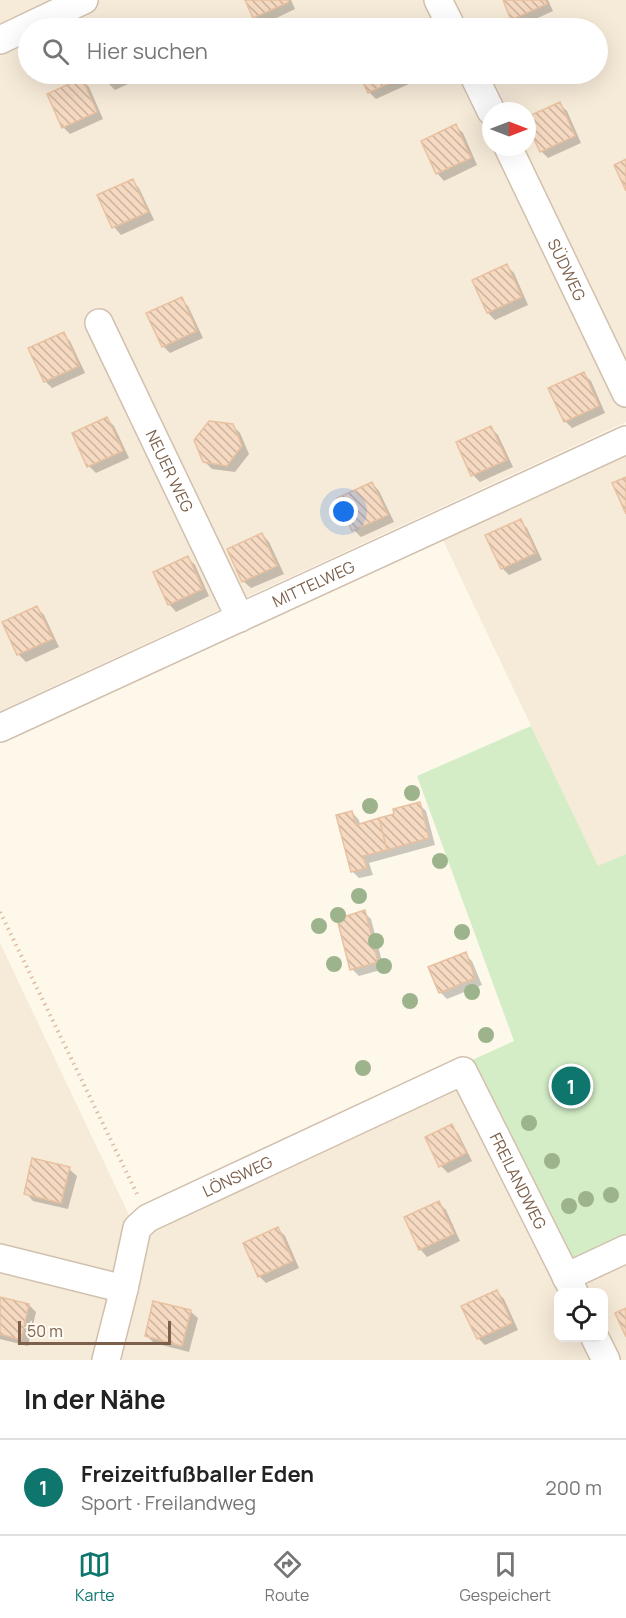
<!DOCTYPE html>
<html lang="de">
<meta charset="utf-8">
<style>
:root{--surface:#fff;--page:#f2f2f2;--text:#222;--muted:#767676;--line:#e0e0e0;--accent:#0f766e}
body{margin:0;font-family:Manrope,sans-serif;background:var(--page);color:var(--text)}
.controls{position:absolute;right:18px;bottom:18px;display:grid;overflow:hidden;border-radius:12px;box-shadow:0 6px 24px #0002}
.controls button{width:54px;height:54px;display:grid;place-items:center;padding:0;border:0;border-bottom:2px solid var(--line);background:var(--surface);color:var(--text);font:30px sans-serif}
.compass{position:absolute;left:482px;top:102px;width:54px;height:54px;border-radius:50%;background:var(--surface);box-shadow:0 6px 24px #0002;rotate:90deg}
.scale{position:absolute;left:18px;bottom:15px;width:153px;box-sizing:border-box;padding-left:6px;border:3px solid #7c604b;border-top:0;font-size:16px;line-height:21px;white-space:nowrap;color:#7c604b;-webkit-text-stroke:4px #fffbf2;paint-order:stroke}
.you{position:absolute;left:344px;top:512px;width:21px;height:21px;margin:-15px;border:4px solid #fff;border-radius:50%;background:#1a73e8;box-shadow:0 0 0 9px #1a73e833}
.badge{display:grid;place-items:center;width:39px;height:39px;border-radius:50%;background:var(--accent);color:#fff;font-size:20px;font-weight:700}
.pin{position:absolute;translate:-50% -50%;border:3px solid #fff;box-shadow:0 2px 6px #0006}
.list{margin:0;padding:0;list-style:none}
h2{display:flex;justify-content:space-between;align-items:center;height:78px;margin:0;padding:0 24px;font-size:26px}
h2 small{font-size:20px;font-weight:400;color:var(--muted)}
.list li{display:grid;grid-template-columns:39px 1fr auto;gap:18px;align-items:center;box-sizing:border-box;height:96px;padding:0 24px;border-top:2px solid var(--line)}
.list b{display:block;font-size:22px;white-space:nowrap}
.list p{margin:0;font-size:20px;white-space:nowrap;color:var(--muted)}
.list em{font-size:20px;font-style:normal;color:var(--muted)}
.icon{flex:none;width:33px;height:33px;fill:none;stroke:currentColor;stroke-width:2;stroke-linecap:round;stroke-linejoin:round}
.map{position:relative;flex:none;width:626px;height:1360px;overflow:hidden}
.search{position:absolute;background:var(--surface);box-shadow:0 6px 24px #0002;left:18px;right:18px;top:18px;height:66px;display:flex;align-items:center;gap:15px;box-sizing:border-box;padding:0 21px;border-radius:33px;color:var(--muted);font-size:22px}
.sheet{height:174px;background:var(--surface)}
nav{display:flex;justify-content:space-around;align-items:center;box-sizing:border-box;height:84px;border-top:2px solid var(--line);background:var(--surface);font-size:16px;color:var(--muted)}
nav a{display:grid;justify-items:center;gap:3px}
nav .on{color:var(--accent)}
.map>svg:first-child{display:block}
.residential{fill:#f6ead8;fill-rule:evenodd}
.green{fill:#d4edc7}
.shadow{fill:#0003}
.building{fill:url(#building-back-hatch);stroke:#e9c1a0;stroke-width:1.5}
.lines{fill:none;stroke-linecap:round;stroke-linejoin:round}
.minor-casing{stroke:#d2c0ae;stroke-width:30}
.path{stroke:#dbbca2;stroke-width:4;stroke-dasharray:1.5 4.5;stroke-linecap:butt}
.minor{stroke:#fff;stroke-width:27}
.tree{fill:#9cb38c}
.labels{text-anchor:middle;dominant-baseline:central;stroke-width:6;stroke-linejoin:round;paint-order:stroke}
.street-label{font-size:16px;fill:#7c604b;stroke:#fffbf2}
</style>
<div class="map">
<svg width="626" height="1360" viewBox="0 0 626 1360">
<defs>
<pattern id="building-back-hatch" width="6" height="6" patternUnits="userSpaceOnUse" patternTransform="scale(1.5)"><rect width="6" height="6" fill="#f5d9c1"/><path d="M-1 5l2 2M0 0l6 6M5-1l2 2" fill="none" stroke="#cbb39f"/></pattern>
</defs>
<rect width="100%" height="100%" fill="#fef8eb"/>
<path class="residential" d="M0,0h626v422l-626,289zM28,28h570v46h-570zM491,111h36v36h-36z
M626,450v404l-28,13 -157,-331z
M0,943l131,276 339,-158 156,175v124h-626zM558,1292h46v46h-46z"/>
<path class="green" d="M531,726l67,140 28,-12v382l-59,28 -97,-203 44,-20 -97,-265z"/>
<path class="shadow" d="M247,0h44l4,9 -33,16 -7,-8z
M504,0h44l5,11 -33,15 -7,-7z
M104,74h43l1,1 -33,15 -7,-7z
M361,74h43l5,10 -33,15 -7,-7z
M82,80l7,7 14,32 -33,15 -7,-7z
M559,104l8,7 14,32 -33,15 -7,-7 -14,-32z
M456,126l7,7 14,32 -33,16 -7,-8z
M132,181l7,7 15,32 -33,15 -7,-8 -15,-31z
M507,266l7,7 14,32 -33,15 -7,-7 -14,-32z
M181,299l7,7 15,32 -33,15 -7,-7z
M63,334l7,7 15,32 -33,15 -7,-7z
M584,374l7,7 14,32 -33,15 -7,-7z
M107,419l7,7 15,32 -33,15 -7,-7z
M232,425l8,8 9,21 -14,18 -23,-3 -8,-8z
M491,428l7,7 15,32 -33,15 -7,-7z
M372,483l7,8 15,31 -33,15 -7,-7z
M520,521l7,7 15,32 -33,15 -7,-7z
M262,534l7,8 15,32 -33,14 -8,-7z
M188,558l7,7 14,31 -33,16 -7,-8z
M37,608l7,7 15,32 -33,15 -7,-7 -15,-32z
M419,804l7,7 9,34 -66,18 4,12 -14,3 -7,-7v-59l7,8 1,5 36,-10z
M364,912l7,7 13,50 -25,7 -7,-7z
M465,954l7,7 10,24 -35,14 -7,-7z
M451,1126l7,7 14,28 -24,12 -7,-7z
M69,1169l8,7 -9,33 -35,-8 -7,-8z
M439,1203l7,7 14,31 -33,16 -7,-8z
M278,1229l7,7 14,32 -33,15 -7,-7z
M496,1291l8,8 14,31 -33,15 -7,-7z
M0,1298l29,7 7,7 -8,34 -28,-7z
M190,1311l8,7 -9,34 -35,-9 -7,-7z"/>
<path class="building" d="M245,0h43l1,2 -36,16z
M503,0h42l2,4 -36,16z
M102,74h26l-22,9z
M359,74h42l2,3 -35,16z
M82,78l15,34 -35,16 -15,-34z
M560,102l15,34 -35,16 -13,-28v-7z
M456,124l15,34 -35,16 -15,-33z
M626,159v32l-12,-26z
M133,179l15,33 -36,16 -15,-33z
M507,264l15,33 -35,16 -15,-33z
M182,297l15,34 -35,16 -16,-34z
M64,332l15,34 -35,16 -16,-34z
M584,372l15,34 -35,16 -16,-34z
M107,417l16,34 -36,16 -15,-34z
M209,421l24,3 9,22 -15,20 -24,-4 -9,-22z
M491,426l16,34 -36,16 -15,-34z
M626,477v37l-14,-31z
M372,482l16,33 -36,16 -15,-33z
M521,519l15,34 -35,16 -16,-34z
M262,533l15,33 -35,16 -15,-33z
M188,556l15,33 -35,16 -15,-33z
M37,606l16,33 -36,16 -15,-33z
M420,802l9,36 -42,12 -8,-32 15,-4 -1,-5z
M352,811l4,14 23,-7 8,32 -24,6 4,12 -16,4 -15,-57z
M365,910l13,52 -28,8 -13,-51z
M466,952l9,26 -36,15 -11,-26z
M452,1124l14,29 -27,14 -14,-30z
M32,1158l38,9 -9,36 -37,-9z
M439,1201l15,33 -35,16 -15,-33z
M278,1227l15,34 -35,16 -15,-34z
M497,1290l15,33 -35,16 -16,-33z
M0,1297l29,7 -8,36 -21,-6z
M153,1301l38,9 -9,36 -37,-10z
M626,1308v29l-11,-24z"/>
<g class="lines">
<defs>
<g id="minor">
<path d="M438,0l14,28"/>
<path d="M0,40l84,-40"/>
<path d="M473,74l18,37"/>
<path id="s1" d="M508,147l118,246"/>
<path id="s2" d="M99,323l141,295"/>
<path id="s3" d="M0,728l626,-288"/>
<path d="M0,1258l124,31"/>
<path d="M566,1277l60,-28"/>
<path d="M595,1338l11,22"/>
<path id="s4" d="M106,1360l18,-71 13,-61 11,-10 315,-147 111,221"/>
</g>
</defs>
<use href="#minor" class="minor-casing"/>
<path class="path" d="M0,912l139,286"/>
<use href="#minor" class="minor"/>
</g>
<g class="tree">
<circle cx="412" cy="793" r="8"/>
<circle cx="370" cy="806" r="8"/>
<circle cx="440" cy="861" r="8"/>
<circle cx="359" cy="896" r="8"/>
<circle cx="338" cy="915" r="8"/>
<circle cx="319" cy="926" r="8"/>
<circle cx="462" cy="932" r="8"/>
<circle cx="376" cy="941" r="8"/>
<circle cx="334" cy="964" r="8"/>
<circle cx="384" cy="966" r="8"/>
<circle cx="472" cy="992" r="8"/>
<circle cx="410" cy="1001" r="8"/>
<circle cx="486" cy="1035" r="8"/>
<circle cx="363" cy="1068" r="8"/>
<circle cx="529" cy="1123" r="8"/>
<circle cx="552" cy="1161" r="8"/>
<circle cx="611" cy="1195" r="8"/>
<circle cx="586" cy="1199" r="8"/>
<circle cx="569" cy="1206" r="8"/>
</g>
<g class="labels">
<g class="street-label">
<text stroke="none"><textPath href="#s1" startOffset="136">SÜDWEG</textPath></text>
<text stroke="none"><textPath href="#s2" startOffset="164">NEUER WEG</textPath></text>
<text stroke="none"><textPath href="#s3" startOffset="345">MITTELWEG</textPath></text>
<text stroke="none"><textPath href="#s4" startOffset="249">LÖNSWEG</textPath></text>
<text stroke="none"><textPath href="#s4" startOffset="621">FREILANDWEG</textPath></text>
</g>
</g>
</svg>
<div class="controls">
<button><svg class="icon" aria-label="locate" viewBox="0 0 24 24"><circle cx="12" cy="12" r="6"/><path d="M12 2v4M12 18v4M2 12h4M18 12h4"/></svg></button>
</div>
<svg class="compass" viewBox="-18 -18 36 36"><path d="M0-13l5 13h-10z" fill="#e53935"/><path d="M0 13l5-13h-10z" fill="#767676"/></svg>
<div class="scale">50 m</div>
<div class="you"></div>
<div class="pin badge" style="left:571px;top:1086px">1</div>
<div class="search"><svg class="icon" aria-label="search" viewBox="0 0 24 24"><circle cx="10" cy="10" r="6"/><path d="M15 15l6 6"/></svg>Hier suchen</div>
</div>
<section class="sheet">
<h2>In der Nähe<small></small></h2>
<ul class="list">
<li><span class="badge">1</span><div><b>Freizeitfußballer Eden</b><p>Sport · Freilandweg</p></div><em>200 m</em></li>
</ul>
</section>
<nav>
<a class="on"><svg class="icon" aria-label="map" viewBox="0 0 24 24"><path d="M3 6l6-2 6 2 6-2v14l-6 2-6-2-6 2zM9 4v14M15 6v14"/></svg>Karte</a>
<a><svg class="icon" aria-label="directions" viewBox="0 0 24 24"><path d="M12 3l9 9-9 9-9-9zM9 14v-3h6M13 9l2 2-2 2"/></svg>Route</a>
<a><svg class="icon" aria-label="saved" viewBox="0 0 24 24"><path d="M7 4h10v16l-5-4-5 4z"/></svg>Gespeichert</a>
</nav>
